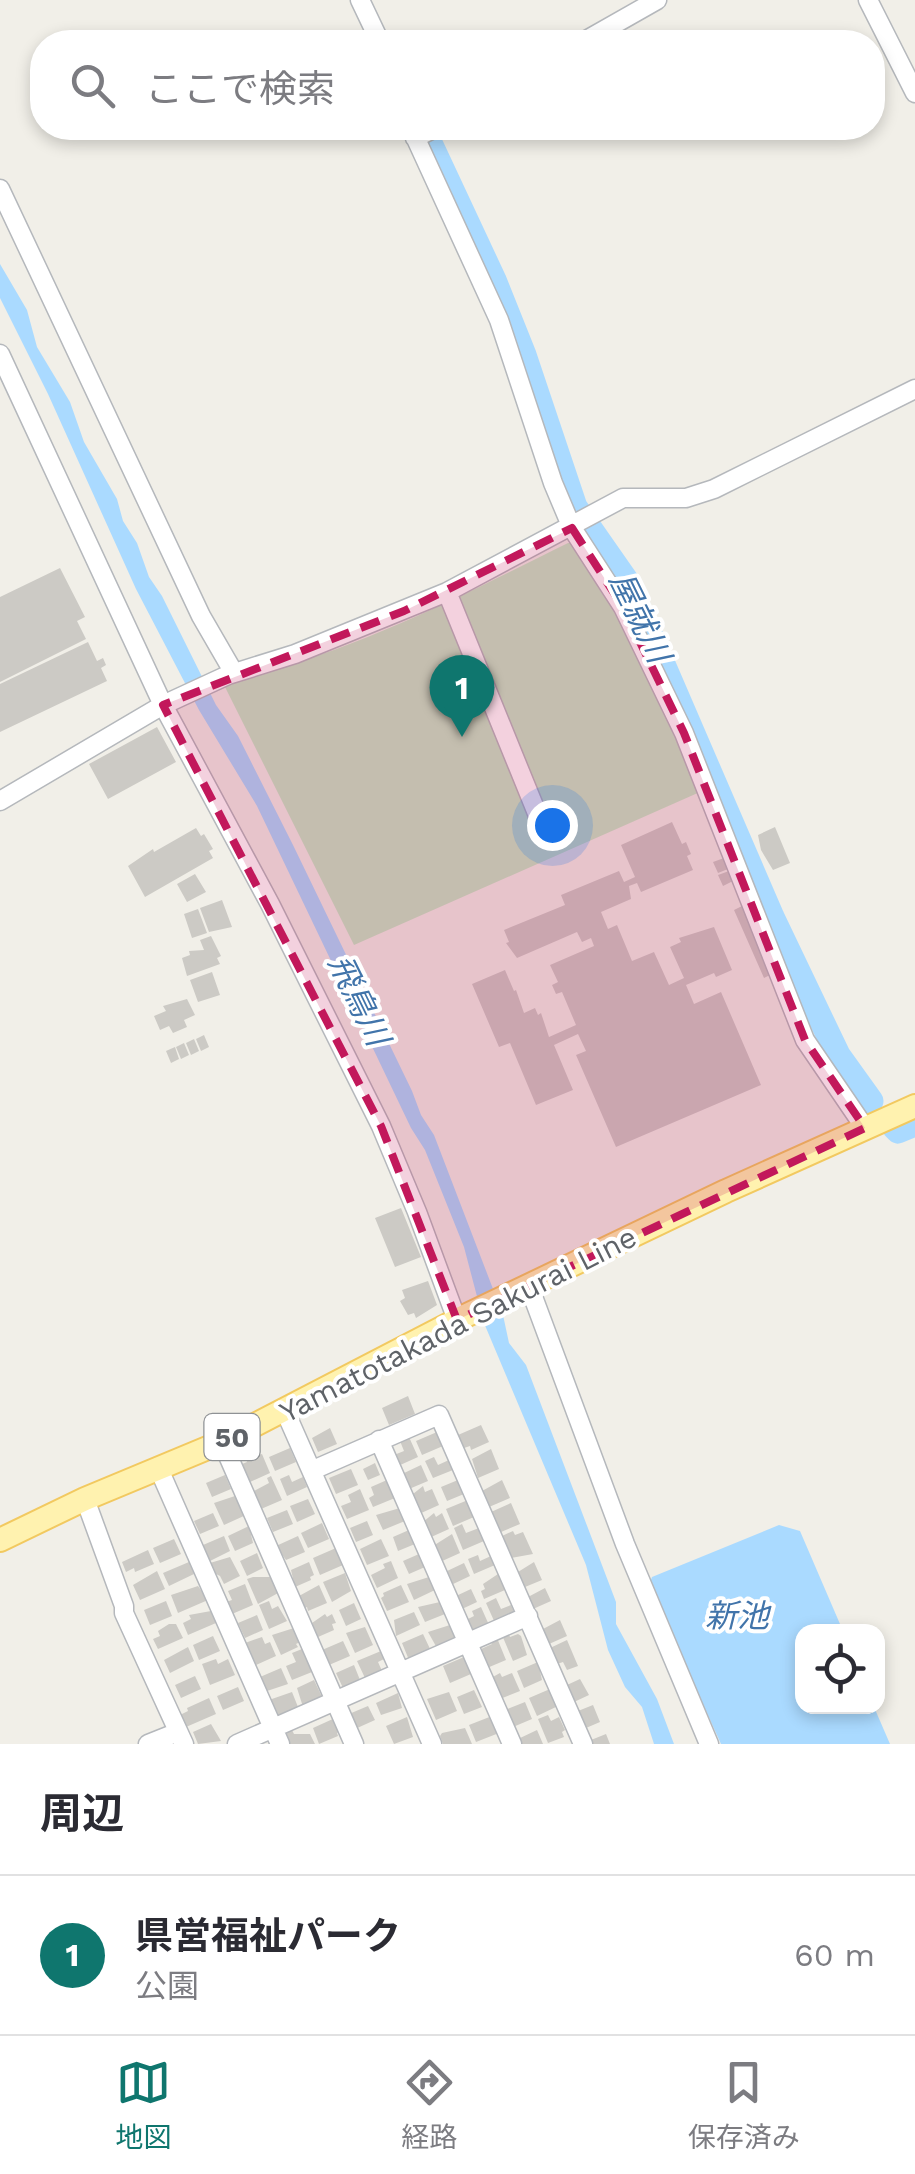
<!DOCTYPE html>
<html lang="ja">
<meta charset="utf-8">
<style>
:root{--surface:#fff;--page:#f7f7f7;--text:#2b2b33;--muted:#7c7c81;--line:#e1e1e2;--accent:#0f766e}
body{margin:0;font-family:"Work Sans","Noto Sans JP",sans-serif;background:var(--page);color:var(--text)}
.controls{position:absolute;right:30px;bottom:30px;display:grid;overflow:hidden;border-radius:20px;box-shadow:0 5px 15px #0003}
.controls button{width:90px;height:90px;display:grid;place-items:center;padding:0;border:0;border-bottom:2px solid var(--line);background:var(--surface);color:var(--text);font:50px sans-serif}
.you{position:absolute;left:552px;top:825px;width:35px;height:35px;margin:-25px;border:8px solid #fff;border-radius:50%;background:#1a73e8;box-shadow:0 0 0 15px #1a73e833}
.badge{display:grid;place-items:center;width:65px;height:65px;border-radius:50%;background:var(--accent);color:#fff;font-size:32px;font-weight:700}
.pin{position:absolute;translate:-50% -82px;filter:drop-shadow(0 2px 5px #0008)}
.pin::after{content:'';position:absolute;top:52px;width:35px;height:30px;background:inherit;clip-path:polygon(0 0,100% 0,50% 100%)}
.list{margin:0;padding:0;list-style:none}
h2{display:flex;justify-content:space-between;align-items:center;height:130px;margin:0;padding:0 40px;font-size:42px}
h2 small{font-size:32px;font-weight:400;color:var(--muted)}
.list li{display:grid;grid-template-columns:65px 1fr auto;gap:30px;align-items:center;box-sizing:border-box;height:160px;padding:0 40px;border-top:2px solid var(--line)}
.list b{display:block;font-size:38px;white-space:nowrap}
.list p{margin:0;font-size:32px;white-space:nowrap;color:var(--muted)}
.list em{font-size:32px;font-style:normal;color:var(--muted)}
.icon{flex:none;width:55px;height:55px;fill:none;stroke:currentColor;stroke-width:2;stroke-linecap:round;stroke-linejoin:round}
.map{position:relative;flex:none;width:915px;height:1744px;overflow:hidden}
.search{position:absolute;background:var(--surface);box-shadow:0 5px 15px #0003;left:30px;right:30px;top:30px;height:110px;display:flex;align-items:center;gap:25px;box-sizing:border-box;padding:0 35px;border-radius:40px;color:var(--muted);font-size:38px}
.sheet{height:290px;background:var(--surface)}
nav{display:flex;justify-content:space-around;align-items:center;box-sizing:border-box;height:140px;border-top:2px solid var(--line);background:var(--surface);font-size:28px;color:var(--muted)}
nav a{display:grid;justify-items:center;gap:5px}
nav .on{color:var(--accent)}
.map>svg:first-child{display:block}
.green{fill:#c5e8c5}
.water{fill:#aadaff}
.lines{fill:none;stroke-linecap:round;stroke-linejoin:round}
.river{stroke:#aadaff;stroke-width:25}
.building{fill:#cccac5}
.minor-casing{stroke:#b5b8bc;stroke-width:21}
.major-casing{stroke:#f2c960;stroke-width:26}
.minor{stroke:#fff;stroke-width:18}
.major{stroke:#fff2af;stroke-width:22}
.marked{fill:#c2185b;fill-opacity:0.2;stroke:#c2185b;stroke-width:8;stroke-dasharray:20 12;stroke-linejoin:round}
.labels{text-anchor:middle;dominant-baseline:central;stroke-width:8;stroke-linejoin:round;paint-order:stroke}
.shield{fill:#fff;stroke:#8f9295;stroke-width:2.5}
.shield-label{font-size:28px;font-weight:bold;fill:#5f6368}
.street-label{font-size:30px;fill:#5f6368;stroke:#fff}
.water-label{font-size:32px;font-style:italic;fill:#4174aa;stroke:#fff}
</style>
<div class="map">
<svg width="915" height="1744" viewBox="0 0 915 1744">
<rect width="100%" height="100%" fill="#f1efe8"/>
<path class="green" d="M568,543h9l39,63 84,186 -346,153 -132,-264c118,-21 239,-85 346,-138z"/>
<path class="water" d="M0,264l27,46 10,37 33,55 14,40 33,57 6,22 14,22 12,34 13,19 54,109 22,31 55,109 119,246 9,24 13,20 69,180 6,28 17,22 90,237v22l41,75 17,45h-20l-12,-37 -17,-20 -17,-37 -22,-85 -102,-242 -20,-76 -39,-97 -14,-22 -154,-322 -58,-96 -63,-121 -88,-195 -48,-96z
M779,1525l21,6 43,100 -41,1v74l72,1 16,37h-169l-72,-159 3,-8z"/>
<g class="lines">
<path class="river" d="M423,128l71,152 30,75 51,152 53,76 144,334 66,138 33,46
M895,1128l3,3 17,-7"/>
</g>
<path class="building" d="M60,568l25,49 -8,4 9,18 -86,43v-85z
M88,642l9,19 6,-3 3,7 -5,3 6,13 -107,51v-48z
M157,727l19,35 -68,37 -19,-35z
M672,822l10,22 4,-2 5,12 -4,2 6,14 -52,22 -4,-9 -8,3 2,13 -30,13 7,17 9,-4 15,36 22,-9 15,33 15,-7 -14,-31 11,-5 -2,-4 35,-11 18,43 -16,7 -2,-4 -28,12 8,19 27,-12 40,93 -145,62 -40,-92 10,-4 -8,-17 -24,11 19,45 -37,15 -26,-62 -11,4 -27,-63 33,-14 9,21 2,-1 8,23 11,-5 3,7 3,-2 8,24 27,-12 -14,-33 -6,2 -4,-9 6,-3 -8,-17 44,-19 -3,-8 -9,4 -5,-10 -60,26 -11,-15 3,-1 -5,-12 61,-25 -4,-10 58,-24 5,11 11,-5 -14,-32z
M775,827l15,36 -17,7 -12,-20 -3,-15z
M196,828l5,8 3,-2 9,15 -4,2 4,7 -68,39 -17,-31 25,-17 1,3z
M724,858l4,11 -10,4 -5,-11z
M729,871l4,10 -10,5 -5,-11z
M195,874l11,18 -19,10 -10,-18z
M222,900l10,27 -23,5 -9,-24z
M744,905l30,68 -10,5 -30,-68z
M198,909l9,24 -15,5 -8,-24z
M211,936l10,20 -4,2 3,6 -33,12 -5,-18 8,-3 -1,-4 15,-1 -4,-10z
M212,972l8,23 -22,7 -8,-22z
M187,999l8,16 -11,5 3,7 -14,6 -4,-7 -9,4 -6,-14 12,-5 -3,-5z
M204,1035l5,12 -8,4 -5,-12z
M194,1039l5,12 -8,4 -5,-12z
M184,1043l5,12 -8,4 -5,-12z
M175,1047l4,12 -8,4 -5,-12z
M401,1208l20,49 -26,10 -20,-49z
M428,1281l9,24 -21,13 -2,-5 -6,2 -8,-14 5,-3 -3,-8z
M408,1396l7,18 -26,11 -7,-17z
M481,1425l8,17 -18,8 -1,-4 -6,2 -6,-13z
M330,1428l7,16 -19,8 -6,-14z
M437,1432l6,14 -21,9 -6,-14z
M409,1437l9,20 -20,9 -4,-11 10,-4 -4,-10z
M290,1448l6,14 -21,9 -6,-14z
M491,1449l8,20 -21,9 -6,-19z
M262,1454l8,19 -20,9 -8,-18 5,-2 -1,-3z
M434,1457l4,8 11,-5 4,10 -20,8 -8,-17z
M375,1463l5,12 -12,5 -5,-11z
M421,1465l7,16 -19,8 -7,-15z
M351,1469l7,16 -22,9 -7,-16z
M225,1475l6,14 -19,8 -6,-14z
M289,1475l3,7 11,-5 4,10 -20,9 -7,-17z
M271,1476l11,24 -21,9 -7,-18 15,-8 -2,-5z
M387,1480l8,18 -22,9 -4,-9 5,-3 -3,-8z
M458,1480l6,14 -17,7 -6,-14z
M502,1480l8,18 -21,9 -7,-16z
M423,1486l2,6 7,-3 7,16 -20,9 -6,-20z
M360,1489l9,21 -22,9 -6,-13 10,-4 -3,-7z
M238,1495l8,20 -22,10 -10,-22z
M308,1499l7,15 -18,8 -7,-16z
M468,1500l6,17 -21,9 -7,-17z
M511,1503l9,21 -19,8 -10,-20z
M400,1508l5,13 -22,9 -7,-15z
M287,1510l6,14 -20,8 -6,-14z
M213,1513l6,13 -19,8 -6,-13z
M434,1513l2,4 6,-4 7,16 -20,9 -6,-16z
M367,1521l6,14 -17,7 -6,-14z
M322,1523l7,16 -21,9 -7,-15z
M462,1524l4,9 13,-5 5,13 -21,9 -9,-22z
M249,1526l4,17 -18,8 -7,-15z
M409,1530l6,14 -17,7 -5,-14z
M513,1531l2,4 8,-3 10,22 -22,4 -9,-22z
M452,1534l8,19 -20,9 -7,-16z
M224,1536l6,15 -20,10 -7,-16z
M298,1536l7,16 -19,8 -10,-14z
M174,1539l7,15 -21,9 -7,-15z
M381,1539l8,17 -22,9 -7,-16z
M336,1548l7,17 -23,10 -7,-17z
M148,1550l6,14 -19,8 -1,-4 -8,4 -4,-10z
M257,1553l6,15 -16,8 -7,-15z
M419,1554l6,13 -16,7 -6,-13z
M478,1555l2,6 11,-5 4,9 -21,9 -6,-15z
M230,1557l10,19 -16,8 -4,-8 -6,-3 -4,-10z
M391,1561l7,17 -21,10 -6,-13 14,-7 -2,-4z
M189,1562l5,12 -25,12 -6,-13z
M309,1562l5,13 -4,2 1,3 -16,7 -4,-17z
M534,1562l8,18 -17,7 -7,-15z
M464,1563l6,13 -19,9 -6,-13z
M157,1571l8,18 -25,11 -7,-15z
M345,1573l6,18 -19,11 -9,-20z
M498,1574l7,16 -21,9 -3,-8 4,-2 -2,-5z
M253,1577h19l8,15 -22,12 -11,-25z
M429,1577l6,13 -21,10 -7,-16z
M245,1584l8,21 -21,9 -6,-12 6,-2 -4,-9z
M319,1585l8,18 -19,8 -1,-4 -4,2 -4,-13z
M401,1585l8,17 -22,9 -6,-13 3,-2 -1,-3z
M198,1586l10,14 -30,13 -7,-18z
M545,1588l6,13 -18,8 -5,-12z
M471,1589l6,13 -15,7 -6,-13z
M496,1598l5,11 10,-4 4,9 -20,9 -9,-20z
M166,1601l6,15 -22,9 -6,-15z
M269,1601l3,8 6,-3 9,15 -18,8 -10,-24z
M440,1602l5,12 -20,8 -7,-15z
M354,1603l7,16 -15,7 -7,-16z
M481,1607l8,18 -16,7 -5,-13 6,-3 -2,-5z
M211,1611l5,12 -28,12 -5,-12 8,-4 -2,-4z
M414,1612l6,13 -24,11 -2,-16z
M325,1614l2,3 5,-3 4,9 -4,1 2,6 -16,7 -6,-14z
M257,1615l6,15 -18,8 -7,-15z
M560,1620l7,16 -18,8 -6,-15z
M169,1624h7l7,14 -25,11 -5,-10 7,-3 -2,-5z
M450,1625l6,14 -19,9 -9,-16z
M365,1627l8,18 -18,8 -9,-20z
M294,1628l6,14 -4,2 2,3 -17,8 -9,-20z
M508,1632l2,5 8,-3 3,2 6,19 -14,6 -11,-26z
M423,1634l8,17 -22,9 -7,-17z
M213,1636l7,15 -21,9 -6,-15z
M262,1637l3,7 5,-2 6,14 -20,9 -11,-22z
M497,1638l9,22 -19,8 -8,-18 13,-6 -1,-3z
M567,1640l11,26 -11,4 -4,-8 -6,2 -7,-16z
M343,1641l7,15 -21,9 -7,-15z
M188,1647l6,14 -24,12 -6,-13z
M302,1649l10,23 -20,8 -6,-14 10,-4 -4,-9z
M381,1651l3,8 -6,3 4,9 -17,7 -8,-17z
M464,1657l7,17 -21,9 -7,-17z
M216,1659l2,5 10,-5 7,16 -25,10 -8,-21z
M538,1662l4,18 -18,8 -7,-17z
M354,1665l6,15 -5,2 1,3 -13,3 -7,-15z
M281,1668l7,16 -21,7 -7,-14z
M500,1673l2,4 10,-4 8,18 -20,8 -9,-21z
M195,1676l6,13 -20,9 -6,-13z
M580,1679l9,16 -15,7 -7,-17z
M314,1680l8,17 -19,10 -6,-19z
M238,1687l6,14 -21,9 -6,-14z
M550,1689l8,17 -21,10 -8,-18z
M474,1690l8,17 -18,7 -7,-17z
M292,1692l6,15 -22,9 -7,-16z
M449,1692l8,19 -21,9 -9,-21z
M398,1693l4,15 -21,7 -5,-12z
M209,1698l7,16 -30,13 -6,-12 8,-4 -1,-3z
M525,1702l7,17 -19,8 -8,-17z
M593,1705l7,17 -14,6 -8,-17z
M368,1706l7,14 -20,9 -6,-15z
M548,1715l3,6 8,-4 6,13 -3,2 2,5 -16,6 -10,-24z
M492,1716l7,17 -23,9 -7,-17z
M407,1717l6,20 -19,7 -8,-18z
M335,1718l5,13 -3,2 1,3 -19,8 -6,-16z
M211,1724l10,17 -23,3 -5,-12z
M465,1728l7,16h-29l-3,-8 2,-3z
M292,1730l2,4h16l5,10h-26l-5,-10z
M537,1730l6,14h-23l-2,-5z
M606,1734l4,10h-17l-2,-4z"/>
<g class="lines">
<defs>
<path id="minor" d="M360,0l20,42
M868,0l47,93
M583,42l74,-42
M411,128l88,192 54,163 19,45 51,79 61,126 121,307 60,88
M415,138l20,-10
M0,189l201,427 33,57
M0,354l163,351 107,199 111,222 36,86 40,108
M447,592l96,236
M0,801l163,-96 65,-30 67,-21 152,-62 176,-94h63l28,-9 201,-100
M529,1286l96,258 84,200
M285,1411l147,333
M379,1440l133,304
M222,1442l132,302
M158,1467l122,277
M313,1470l126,-55 144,329
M85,1499l39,107v7l60,131
M148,1744l30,-12
M237,1744l291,-128"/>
<path id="major" d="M0,1540l85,-41 137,-57 241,-125 263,-126 189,-85"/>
</defs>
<use href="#minor" class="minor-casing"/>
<use href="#major" class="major-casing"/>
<use href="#minor" class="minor"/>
<use href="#major" class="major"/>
</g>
<path class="marked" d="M572,528l51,79 61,126 121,307 60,88 -408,192 -76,-194 -218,-421 241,-94z"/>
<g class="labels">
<rect class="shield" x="204.5" y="1414" width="55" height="46" rx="8"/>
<g class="shield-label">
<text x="232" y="1437">50</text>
</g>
<g class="street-label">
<text transform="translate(458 1324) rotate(-27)">Yamatotakada Sakurai Line</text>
</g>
<g class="water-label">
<text transform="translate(640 617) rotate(64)">屋就川</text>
<text transform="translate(359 1000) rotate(64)">飛鳥川</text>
<text x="737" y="1616">新池</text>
</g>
</g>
</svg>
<div class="controls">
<button><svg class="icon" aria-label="locate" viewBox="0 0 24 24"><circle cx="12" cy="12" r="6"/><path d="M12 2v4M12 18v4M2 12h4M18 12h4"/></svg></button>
</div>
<div class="you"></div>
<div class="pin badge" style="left:462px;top:737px">1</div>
<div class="search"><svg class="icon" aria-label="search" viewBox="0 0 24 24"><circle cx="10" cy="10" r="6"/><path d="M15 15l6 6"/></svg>ここで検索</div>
</div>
<section class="sheet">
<h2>周辺<small></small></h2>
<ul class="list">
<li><span class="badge">1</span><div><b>県営福祉パーク</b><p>公園</p></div><em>60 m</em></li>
</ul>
</section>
<nav>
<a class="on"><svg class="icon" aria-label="map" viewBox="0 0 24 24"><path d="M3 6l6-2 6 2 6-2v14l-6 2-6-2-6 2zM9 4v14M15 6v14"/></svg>地図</a>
<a><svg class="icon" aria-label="directions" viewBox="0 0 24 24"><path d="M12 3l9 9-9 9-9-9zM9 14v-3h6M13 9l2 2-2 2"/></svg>経路</a>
<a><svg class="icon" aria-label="saved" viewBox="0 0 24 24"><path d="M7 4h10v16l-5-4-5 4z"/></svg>保存済み</a>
</nav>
